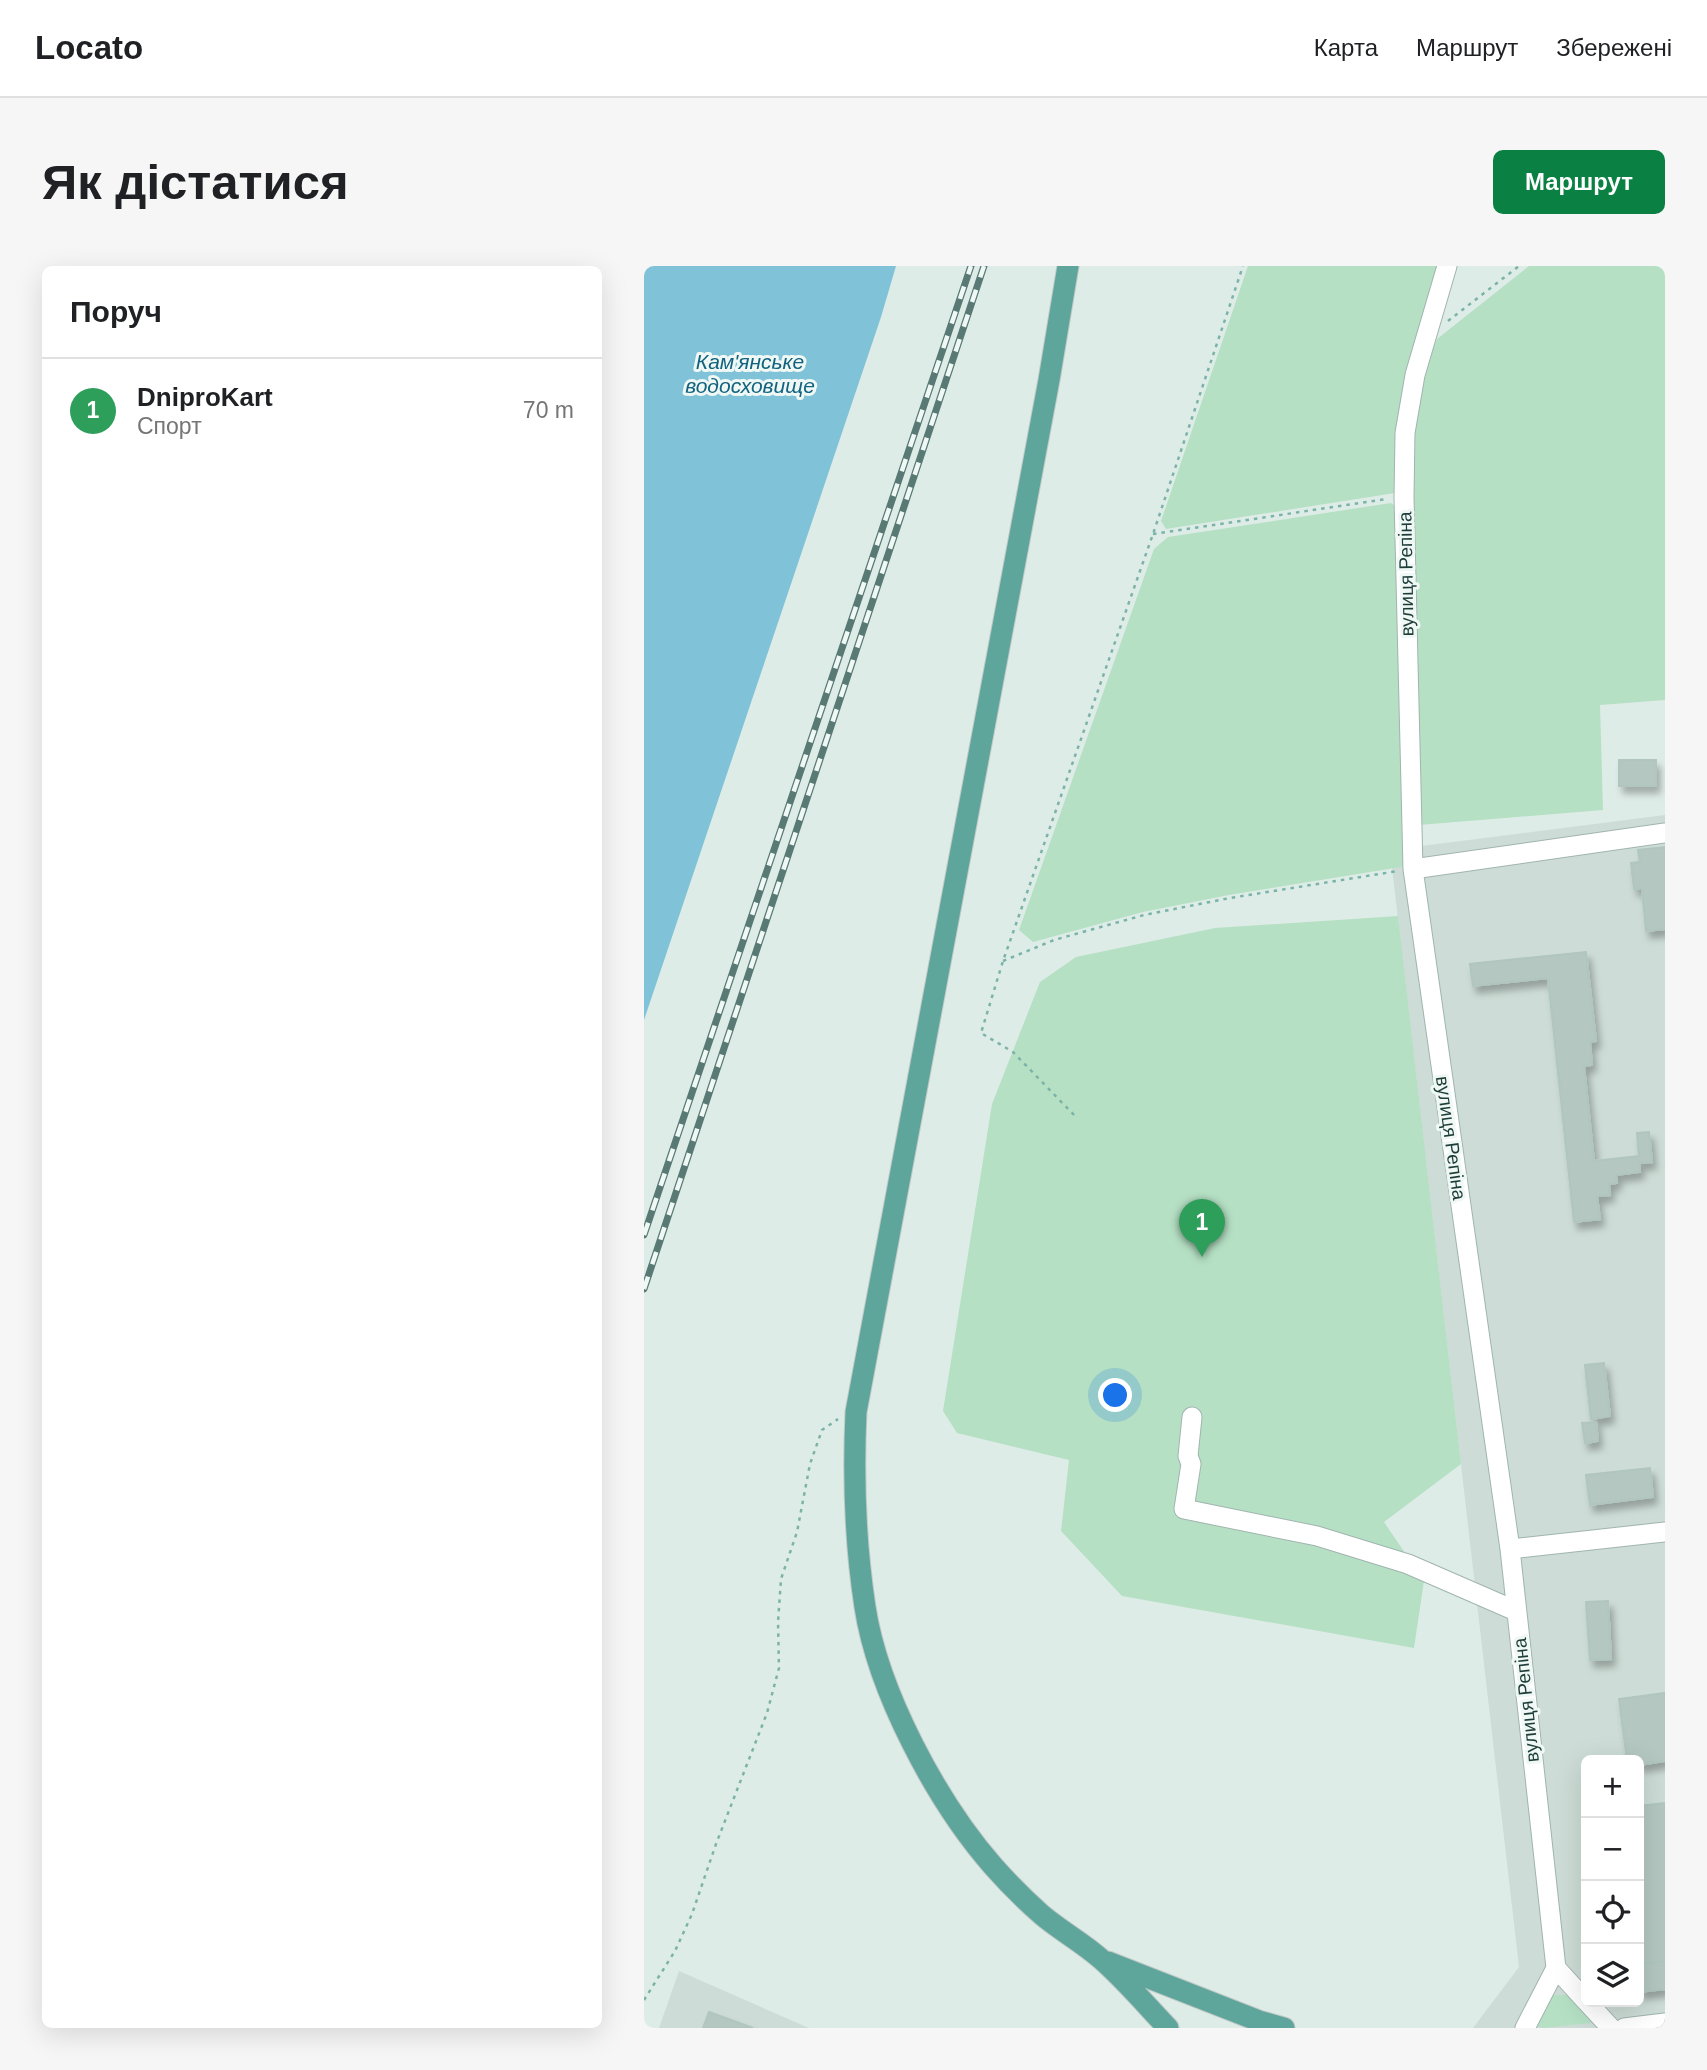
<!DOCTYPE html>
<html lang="uk">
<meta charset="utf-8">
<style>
:root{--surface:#fff;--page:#f6f6f6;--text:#202124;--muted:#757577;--line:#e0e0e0;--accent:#0b8043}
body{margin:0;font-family:Helvetica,sans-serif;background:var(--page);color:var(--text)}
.controls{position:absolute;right:21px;bottom:21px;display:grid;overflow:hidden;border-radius:10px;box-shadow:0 7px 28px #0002}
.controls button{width:63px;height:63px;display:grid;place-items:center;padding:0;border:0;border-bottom:2px solid var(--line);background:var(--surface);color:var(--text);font:35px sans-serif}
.you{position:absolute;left:472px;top:1130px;width:24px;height:24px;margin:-18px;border:5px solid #fff;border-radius:50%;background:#1a73e8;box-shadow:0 0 0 10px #1a73e833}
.badge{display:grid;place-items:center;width:46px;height:46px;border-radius:50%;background:var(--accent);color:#fff;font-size:23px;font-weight:700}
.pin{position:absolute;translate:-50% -58px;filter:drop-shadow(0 2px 4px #0008)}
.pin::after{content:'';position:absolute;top:37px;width:24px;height:21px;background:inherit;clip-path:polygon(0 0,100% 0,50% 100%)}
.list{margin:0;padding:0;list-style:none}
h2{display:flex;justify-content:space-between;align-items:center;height:91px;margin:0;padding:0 28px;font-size:30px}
h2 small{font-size:23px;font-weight:400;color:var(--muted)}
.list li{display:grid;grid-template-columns:46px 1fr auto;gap:21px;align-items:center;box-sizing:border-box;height:105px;padding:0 28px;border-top:2px solid var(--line)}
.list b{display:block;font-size:26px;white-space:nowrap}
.list p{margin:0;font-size:23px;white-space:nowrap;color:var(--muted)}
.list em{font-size:23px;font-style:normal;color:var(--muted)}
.icon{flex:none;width:38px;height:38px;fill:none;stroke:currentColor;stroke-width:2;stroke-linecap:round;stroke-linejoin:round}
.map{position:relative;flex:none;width:1021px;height:1762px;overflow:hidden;border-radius:10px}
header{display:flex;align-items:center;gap:42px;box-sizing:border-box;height:98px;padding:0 35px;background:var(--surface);border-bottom:2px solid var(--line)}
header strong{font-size:33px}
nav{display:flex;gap:38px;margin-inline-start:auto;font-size:24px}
.intro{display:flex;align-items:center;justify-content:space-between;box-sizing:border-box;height:168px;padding:0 42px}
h1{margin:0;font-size:49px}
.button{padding:18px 32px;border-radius:10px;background:var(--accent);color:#fff;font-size:24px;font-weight:700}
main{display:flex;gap:42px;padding:0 42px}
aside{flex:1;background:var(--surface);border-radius:10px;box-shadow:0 7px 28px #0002}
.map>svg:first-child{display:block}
.built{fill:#cddcd6;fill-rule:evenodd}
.green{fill:#b5e0c4}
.water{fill:#80c2d8}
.building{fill:#b4c7c0;stroke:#b0c6bf;stroke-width:2;filter:url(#shadow)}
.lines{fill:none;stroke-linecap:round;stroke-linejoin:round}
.minor-casing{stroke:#a1b4af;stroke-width:21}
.major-casing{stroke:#c0c9c7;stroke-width:23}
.path{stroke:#7bb3a7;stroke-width:2.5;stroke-dasharray:3.5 5;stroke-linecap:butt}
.minor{stroke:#fff;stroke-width:19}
.major{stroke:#5ea69b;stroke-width:21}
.rail-casing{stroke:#587974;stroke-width:7}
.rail{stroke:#eff8f4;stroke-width:4.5;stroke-dasharray:13;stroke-linecap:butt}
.labels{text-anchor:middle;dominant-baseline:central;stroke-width:6;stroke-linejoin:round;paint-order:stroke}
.street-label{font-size:19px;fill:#1e3d38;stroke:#eff8f4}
.water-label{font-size:21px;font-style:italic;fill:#126380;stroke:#eff8f4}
</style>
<header>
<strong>Locato</strong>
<nav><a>Карта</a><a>Маршрут</a><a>Збережені</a></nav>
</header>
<div class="intro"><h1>Як дістатися</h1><a class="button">Маршрут</a></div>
<main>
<aside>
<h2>Поруч<small></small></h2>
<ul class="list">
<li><span class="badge" style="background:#2e9e5b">1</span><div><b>DniproKart</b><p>Спорт</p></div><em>70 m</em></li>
</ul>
</aside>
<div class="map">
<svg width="1021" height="1762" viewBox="0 0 1021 1762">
<defs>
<filter id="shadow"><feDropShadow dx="4" dy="7" stdDeviation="3.5" flood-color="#0004"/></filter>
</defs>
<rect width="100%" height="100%" fill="#deece7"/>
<path class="built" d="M1021,549v1213h-192l46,-61 -129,-1117zM942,1494h53v242h-53z
M35,1705l130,57h-150z"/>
<path class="green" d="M604,0h191l-44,227 -229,36 -5,-8z
M885,0h136v434l-65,5 3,105 -184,15 -7,-392 10,-55 15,-39z
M747,237l7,5 7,354 -4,5 -172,28 -86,17 -110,30 -14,-12 135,-381 14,-12z
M754,650l63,548 -77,58 40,59 -10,67 -292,-52 -61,-65 8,-71 -112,-27 -14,-22 49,-307 48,-122 36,-25 139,-29z
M908,1729h19l21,26 -2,2 -47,5 -7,-2z"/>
<path class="water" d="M0,0h252l-15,51 -237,703z"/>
<path class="building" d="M975,494h37v26h-37z
M1021,581v82l-19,2 -4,-43 -8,1 -3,-26 9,-1 -2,-12z
M942,686l10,89 -6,1 2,23 -8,1 10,95 45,-5 -2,-23 12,-1 3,30 -13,1 1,9 -24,3 1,8 -8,1 1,11 -13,1 3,23 -26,3 -26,-244 -75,8 -3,-22z
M960,1097l6,53 -19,3 -6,-54z
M952,1156l2,19 -13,2 -3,-20z
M1006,1202l3,29 -63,8 -4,-30z
M964,1335l3,58 -21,1 -4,-58z
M1021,1427v68l-26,4v-5h-12l-8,-61z
M1021,1537v158l-26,3v-158z
M1021,1695v28l-26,3v-28z
M65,1746l44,16h-50z"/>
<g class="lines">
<defs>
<path id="minor" d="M803,0l-32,109 -10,58 -1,64 9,372 97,680 46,419 30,33
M769,603l252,-36
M548,1151l-4,39 3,8 -7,45 133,27 91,28 108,47
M866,1283l155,-17
M943,1736l24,26
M881,1762l31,-60
M980,1762l41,-5"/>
<path id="major" d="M424,0l-19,114 -193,1032c-3,66 -1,130 9,195 13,85 72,195 128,259 15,17 32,34 49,49 19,16 41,28 59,44 24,21 45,46 67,69
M464,1696l151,59 25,7"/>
</defs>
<use href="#minor" class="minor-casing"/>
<use href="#major" class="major-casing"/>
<path class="path" d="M804,55l71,-55
M509,268l234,-35
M359,695l51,-21 90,-25 86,-17 168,-27
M430,849l-61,-63 -32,-19 22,-72 150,-427 90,-268
M0,1734l31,-49 17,-37 24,-70 51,-131 12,-45 -1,-46 3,-43 16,-47 13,-68 12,-34 16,-11"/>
<use href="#minor" class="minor"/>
<use href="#major" class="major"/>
<defs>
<path id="rail" d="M0,969l327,-969
M0,1023l340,-1023"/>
</defs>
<use href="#rail" class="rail-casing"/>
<use href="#rail" class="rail"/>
</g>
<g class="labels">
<g class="street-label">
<text transform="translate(762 308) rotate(-91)">вулиця Репіна</text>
<text transform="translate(807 872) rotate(82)">вулиця Репіна</text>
<text transform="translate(882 1434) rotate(-96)">вулиця Репіна</text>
</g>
<g class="water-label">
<text x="106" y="95">Кам'янське<tspan x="106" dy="24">водосховище</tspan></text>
</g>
</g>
</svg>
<div class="controls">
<button>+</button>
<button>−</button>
<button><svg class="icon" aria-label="locate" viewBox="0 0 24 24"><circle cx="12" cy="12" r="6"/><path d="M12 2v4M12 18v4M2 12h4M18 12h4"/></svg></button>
<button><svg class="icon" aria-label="layers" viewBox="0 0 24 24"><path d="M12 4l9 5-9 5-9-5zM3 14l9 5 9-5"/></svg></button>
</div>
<div class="you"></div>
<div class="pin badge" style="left:558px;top:991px;background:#2e9e5b">1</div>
</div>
</main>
